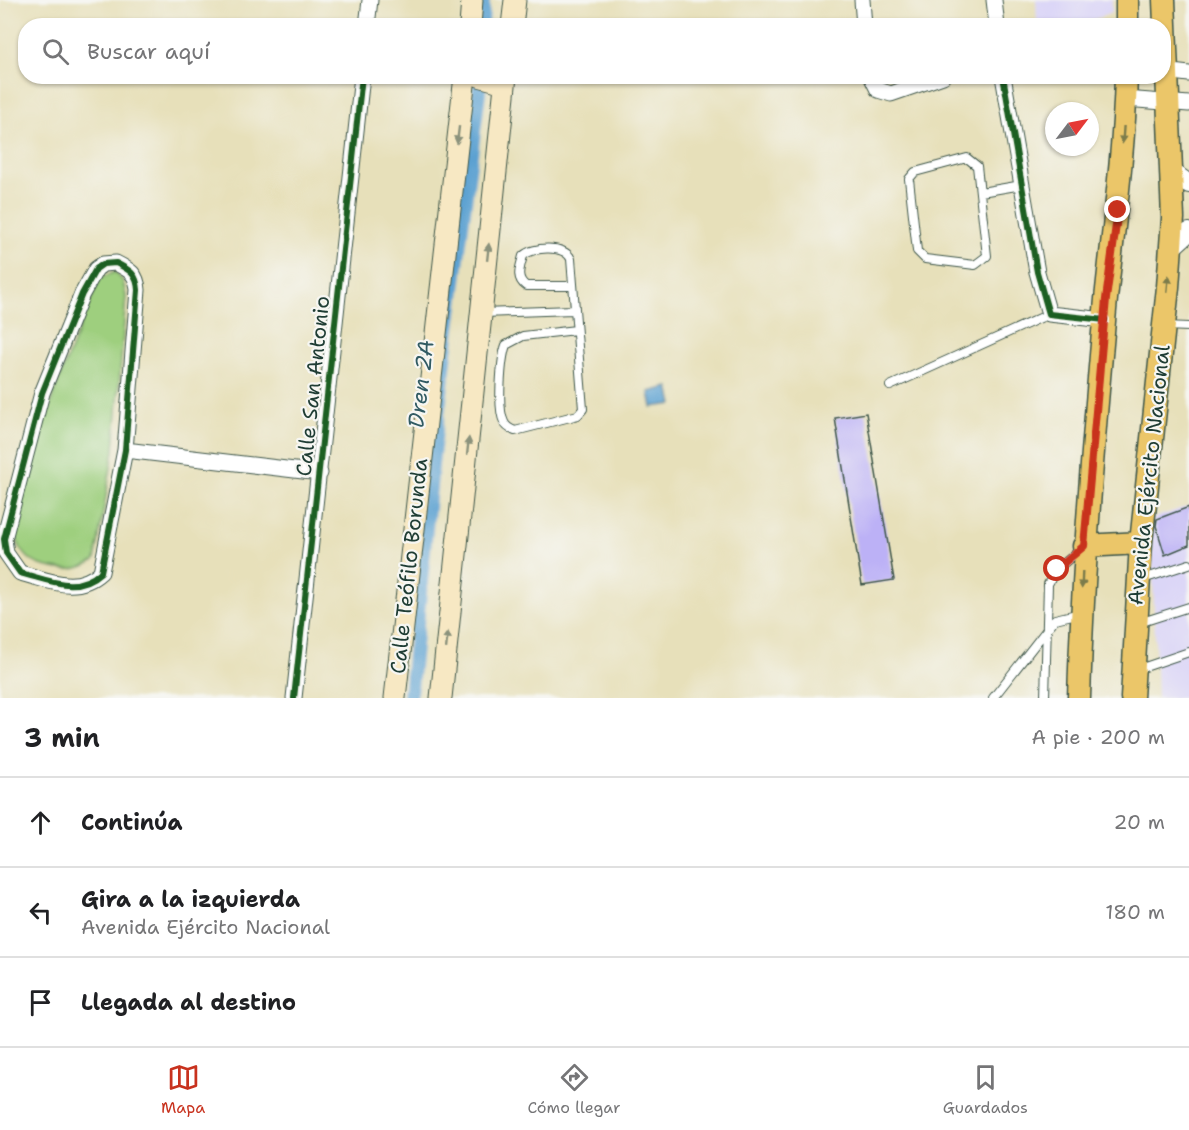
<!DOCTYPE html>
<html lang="es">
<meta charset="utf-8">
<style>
:root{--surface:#fff;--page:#f6f6f6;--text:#202124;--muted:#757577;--line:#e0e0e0;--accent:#c8321e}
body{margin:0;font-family:"Shantell Sans",sans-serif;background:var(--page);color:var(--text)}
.compass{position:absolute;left:1045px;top:102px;width:54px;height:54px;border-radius:50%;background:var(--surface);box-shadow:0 2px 4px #0004;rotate:58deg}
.stop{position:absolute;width:18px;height:18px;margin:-14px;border:4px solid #c8321e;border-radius:50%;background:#fff}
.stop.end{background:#c8321e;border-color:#fff;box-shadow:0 2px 6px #0008}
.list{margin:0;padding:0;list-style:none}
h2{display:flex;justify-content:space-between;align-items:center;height:78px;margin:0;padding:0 24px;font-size:26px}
h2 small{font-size:20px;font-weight:400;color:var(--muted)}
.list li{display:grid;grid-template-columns:39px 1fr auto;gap:18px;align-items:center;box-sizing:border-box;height:90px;padding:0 24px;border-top:2px solid var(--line)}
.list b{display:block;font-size:22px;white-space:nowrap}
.list p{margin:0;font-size:20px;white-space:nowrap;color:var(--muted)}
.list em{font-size:20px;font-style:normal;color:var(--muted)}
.icon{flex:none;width:33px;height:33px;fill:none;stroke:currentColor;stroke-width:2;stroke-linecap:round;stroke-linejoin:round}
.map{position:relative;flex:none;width:1189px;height:698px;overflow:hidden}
.search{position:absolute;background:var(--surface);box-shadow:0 2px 4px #0004;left:18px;right:18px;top:18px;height:66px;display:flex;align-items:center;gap:15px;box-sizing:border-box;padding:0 21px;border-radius:24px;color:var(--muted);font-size:22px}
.sheet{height:348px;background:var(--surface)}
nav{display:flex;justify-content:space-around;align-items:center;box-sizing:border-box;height:84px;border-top:2px solid var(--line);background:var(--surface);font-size:16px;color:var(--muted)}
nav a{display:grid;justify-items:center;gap:3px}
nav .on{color:var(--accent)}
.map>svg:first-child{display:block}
.built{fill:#dbd6f7}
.green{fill:#9ecf7e;stroke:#5e8659;stroke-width:1.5}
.water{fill:#5ca1d1;stroke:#3e6f82;stroke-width:1.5}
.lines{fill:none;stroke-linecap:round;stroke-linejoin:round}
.canal{stroke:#5ca1d1;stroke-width:14}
.building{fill:#bcb1f6}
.service-casing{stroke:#3d5548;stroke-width:10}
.minor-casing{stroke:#3d5548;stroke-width:17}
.tertiary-casing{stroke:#3d5548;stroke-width:20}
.secondary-casing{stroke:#3d5548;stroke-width:23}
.primary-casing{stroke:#3d5548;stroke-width:25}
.service{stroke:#fff;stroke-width:8}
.minor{stroke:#fff;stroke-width:15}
.tertiary{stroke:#fff;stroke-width:18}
.secondary{stroke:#f7e8c3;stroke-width:21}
.primary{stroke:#ebc669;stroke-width:22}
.cycleway-casing{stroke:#f6f6f2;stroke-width:10}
.cycleway{stroke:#1b5e20;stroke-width:6}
.oneway{fill:#8b927c}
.oneway2{fill:#7b7b4c}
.route{stroke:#c8321e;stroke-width:8}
.labels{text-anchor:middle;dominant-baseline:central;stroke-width:4.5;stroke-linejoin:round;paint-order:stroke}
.street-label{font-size:21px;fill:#1f3d34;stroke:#f6f6f2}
.water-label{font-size:22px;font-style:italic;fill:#315b63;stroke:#f6f6f2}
</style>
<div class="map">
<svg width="1189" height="698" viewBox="0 0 1189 698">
<rect width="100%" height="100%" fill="#f6f6f2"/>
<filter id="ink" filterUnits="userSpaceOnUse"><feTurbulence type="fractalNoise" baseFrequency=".0167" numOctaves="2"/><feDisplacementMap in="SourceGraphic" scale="12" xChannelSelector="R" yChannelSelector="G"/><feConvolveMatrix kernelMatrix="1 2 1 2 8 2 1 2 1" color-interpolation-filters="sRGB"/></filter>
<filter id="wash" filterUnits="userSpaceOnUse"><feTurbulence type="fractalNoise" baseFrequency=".008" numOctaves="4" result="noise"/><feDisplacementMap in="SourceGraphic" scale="24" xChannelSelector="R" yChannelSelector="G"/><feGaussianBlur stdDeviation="1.35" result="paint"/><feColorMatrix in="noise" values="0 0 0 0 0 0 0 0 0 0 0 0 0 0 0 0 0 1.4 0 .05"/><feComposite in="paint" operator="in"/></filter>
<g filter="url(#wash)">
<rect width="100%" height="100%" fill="#e7e0ba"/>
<path class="built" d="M1036,0h76v13l-34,12h-41z
M1189,506v192h-32l-6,-179z"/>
<path class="green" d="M115,272l8,9 3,15 -12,154 -19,110c-18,12 -31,11 -51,6 -17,-4 -28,-20 -29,-37 -1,-13 7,-31 11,-44 17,-72 46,-139 74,-207z"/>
<path class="water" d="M669,387l4,17 -21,3 -3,-15z"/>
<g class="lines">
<path class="canal" d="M482,26l1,-26
M410,698l23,-244 48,-378"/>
</g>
<g id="blocks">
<path class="building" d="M866,413l28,167 -32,5 -27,-167z
M1189,507v38l-24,10 -9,-29 1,-7z"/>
</g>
</g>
<g filter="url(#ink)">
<use href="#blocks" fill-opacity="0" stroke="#3d5548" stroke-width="1.5"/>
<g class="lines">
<defs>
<path id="service" d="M967,158l10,8 10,90 -12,9 -50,-6 -8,-8 -8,-72 6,-7z
M981,192l41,-7
M572,286h-46c-11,-8 -6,-18 -3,-30 10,-10 42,-11 48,3l12,150 -5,6 -63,16c-5,-2 -9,-4 -11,-9 -7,-13 -3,-63 2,-77l17,-9 53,-6
M483,313l90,-3
M1165,326l24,1
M890,386l159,-72
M1143,579l46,-15
M1139,623l50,-16
M1136,670l53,-18
M993,698l62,-79 26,-6
M1045,698l3,-114 9,-15 24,-20"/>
<path id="minor" d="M862,0l2,26
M994,0l3,26
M367,26l3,-26
M1164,71l25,3
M871,76l7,14 13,4 52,-18
M1003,76l34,196 12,42 56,6
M1125,99l64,5
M116,263c14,7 21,11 22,27l-13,160 -24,122c-25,23 -52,8 -81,1l-14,-20 -2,-14 38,-146 40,-99 14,-25 7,-5z
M125,450l195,23
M294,698l68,-622"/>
<path id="tertiary" d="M1171,171l18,13
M1170,249l19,-17"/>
<path id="secondary" d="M470,26l2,-26
M512,26l3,-26
M479,76l26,7
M395,698l70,-622
M441,698l65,-622"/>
<path id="primary" d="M1127,26v-26
M1084,546l57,-3
M1079,698c4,-134 15,-266 27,-399 8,-75 18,-148 20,-223
M1132,698l9,-155 27,-256 5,-69 -9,-218"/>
</defs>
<use href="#service" class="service-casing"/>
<use href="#minor" class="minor-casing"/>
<use href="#tertiary" class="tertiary-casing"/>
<use href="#secondary" class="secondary-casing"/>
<use href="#primary" class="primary-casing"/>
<use href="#service" class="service"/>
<use href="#minor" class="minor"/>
<use href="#tertiary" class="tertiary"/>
<use href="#secondary" class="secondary"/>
<use href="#primary" class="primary"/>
<defs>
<path id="cycleway" d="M1003,76l34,196 12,42 56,6
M116,263c14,7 21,11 22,27l-13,160 -24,122c-25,23 -52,8 -81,1l-14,-20 -2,-14 38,-146 40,-99 14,-25 7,-5z
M294,698l68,-622"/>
</defs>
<use href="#cycleway" class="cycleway-casing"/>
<use href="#cycleway" class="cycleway"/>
</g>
<defs><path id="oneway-solid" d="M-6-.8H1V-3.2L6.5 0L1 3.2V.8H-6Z" transform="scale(1.5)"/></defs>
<g class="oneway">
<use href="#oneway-solid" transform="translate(458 135) rotate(97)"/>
<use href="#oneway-solid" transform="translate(488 252) rotate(-84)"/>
<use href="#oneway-solid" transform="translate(468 446) rotate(-84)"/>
<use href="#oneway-solid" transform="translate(447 640) rotate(-84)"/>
</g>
<g class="oneway2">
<use href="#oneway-solid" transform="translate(1123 135) rotate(94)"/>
<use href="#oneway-solid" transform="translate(1168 284) rotate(-85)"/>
<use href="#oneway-solid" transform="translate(1082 580) rotate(92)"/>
</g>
</g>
<g class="lines" filter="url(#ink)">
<path class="route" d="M1057,569l27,-23 22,-247 12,-89"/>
</g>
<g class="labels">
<g class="street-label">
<text transform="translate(313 386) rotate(-84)">Calle San Antonio</text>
<text transform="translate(1149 475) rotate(-84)">Avenida Ejército Nacional</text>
<text transform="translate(409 566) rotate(-84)">Calle Teófilo Borunda</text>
</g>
<g class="water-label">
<text transform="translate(421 384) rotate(-83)">Dren 2A</text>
</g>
</g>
</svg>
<svg class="compass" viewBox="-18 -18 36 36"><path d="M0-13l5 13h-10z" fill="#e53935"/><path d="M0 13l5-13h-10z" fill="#757577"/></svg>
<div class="stop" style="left:1057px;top:569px"></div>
<div class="stop end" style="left:1118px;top:210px"></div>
<div class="search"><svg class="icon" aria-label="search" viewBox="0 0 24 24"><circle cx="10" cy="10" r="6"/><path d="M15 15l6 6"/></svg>Buscar aquí</div>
</div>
<section class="sheet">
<h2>3 min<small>A pie · 200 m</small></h2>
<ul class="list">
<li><svg class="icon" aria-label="ahead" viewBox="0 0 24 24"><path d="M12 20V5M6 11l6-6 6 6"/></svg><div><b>Continúa</b></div><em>20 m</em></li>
<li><svg class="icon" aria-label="left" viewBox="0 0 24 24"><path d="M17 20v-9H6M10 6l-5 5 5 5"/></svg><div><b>Gira a la izquierda</b><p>Avenida Ejército Nacional</p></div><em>180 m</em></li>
<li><svg class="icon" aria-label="arrive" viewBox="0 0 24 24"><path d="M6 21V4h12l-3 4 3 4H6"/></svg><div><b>Llegada al destino</b></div></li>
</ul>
</section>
<nav>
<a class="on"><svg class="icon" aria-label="map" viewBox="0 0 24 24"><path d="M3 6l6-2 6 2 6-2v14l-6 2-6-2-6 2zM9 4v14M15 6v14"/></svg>Mapa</a>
<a><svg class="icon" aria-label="directions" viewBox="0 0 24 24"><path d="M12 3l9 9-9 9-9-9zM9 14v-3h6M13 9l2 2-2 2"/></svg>Cómo llegar</a>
<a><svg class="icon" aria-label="saved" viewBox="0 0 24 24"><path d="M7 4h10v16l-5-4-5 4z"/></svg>Guardados</a>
</nav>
